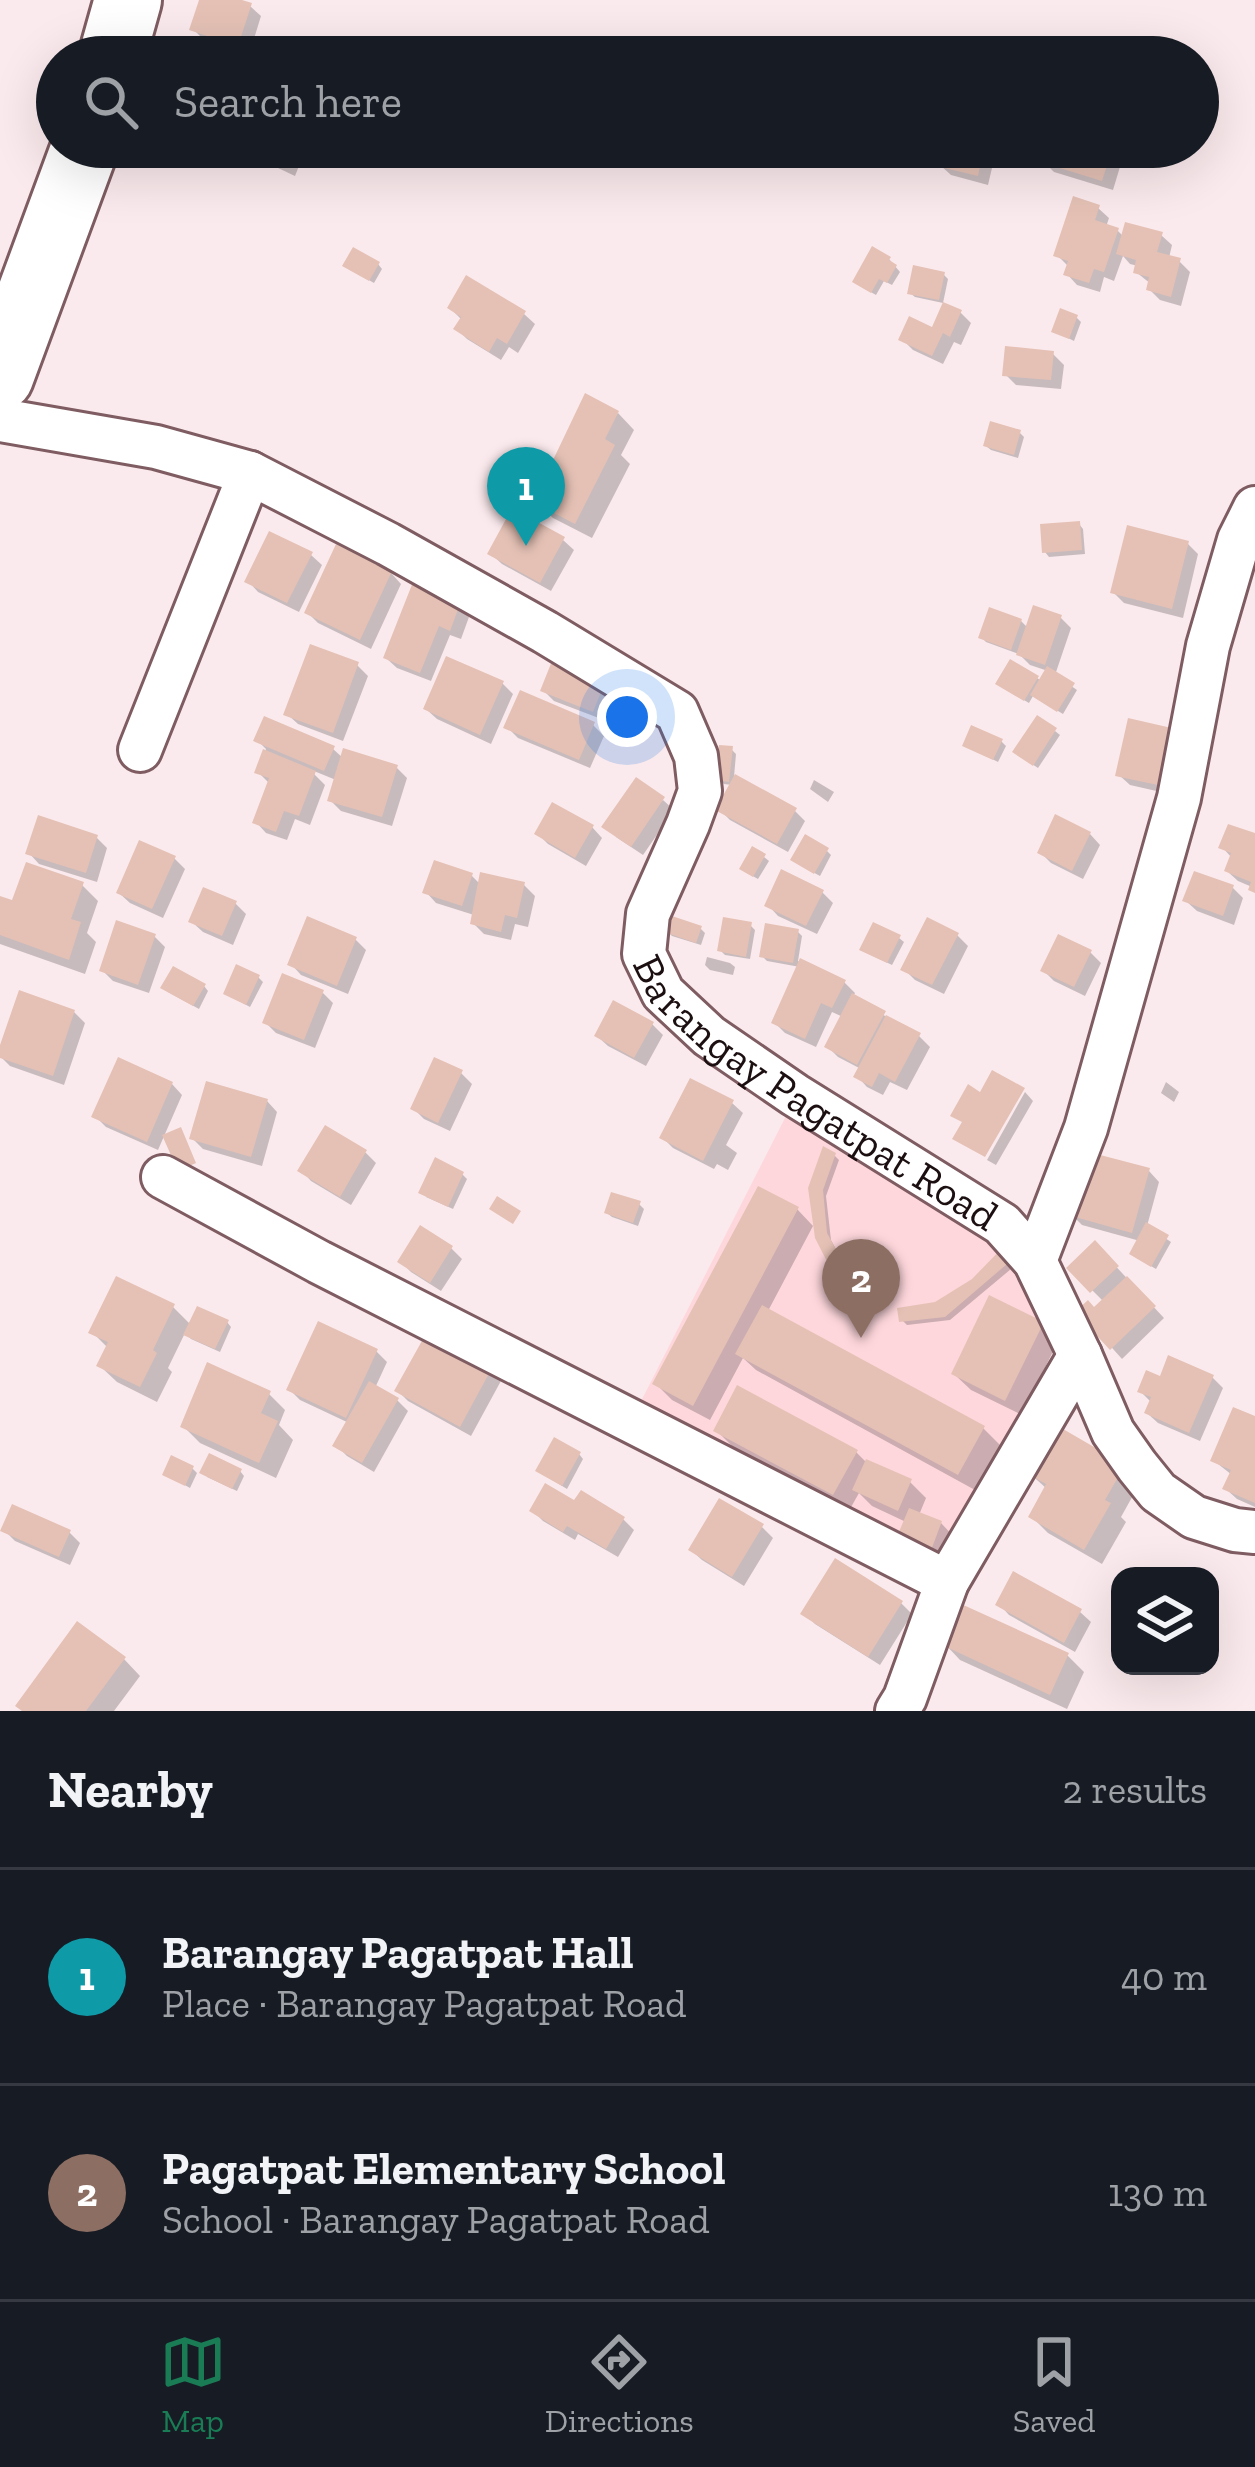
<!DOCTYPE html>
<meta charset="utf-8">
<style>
:root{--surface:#171b24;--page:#20242c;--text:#f1f3f6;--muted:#9ea1a6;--line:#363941;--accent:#197c55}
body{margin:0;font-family:"Zilla Slab",serif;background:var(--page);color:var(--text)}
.controls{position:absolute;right:36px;bottom:36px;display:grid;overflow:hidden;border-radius:24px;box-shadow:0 12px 48px #0002}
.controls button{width:108px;height:108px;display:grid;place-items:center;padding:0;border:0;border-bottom:3px solid var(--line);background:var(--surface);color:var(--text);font:60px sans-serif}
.you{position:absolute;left:627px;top:717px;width:42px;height:42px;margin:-30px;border:9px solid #fff;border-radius:50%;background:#1a73e8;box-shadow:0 0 0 18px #1a73e833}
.badge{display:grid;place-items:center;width:78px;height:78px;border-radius:50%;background:var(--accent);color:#fff;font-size:39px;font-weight:700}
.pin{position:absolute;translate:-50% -99px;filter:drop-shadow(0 3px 6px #0008)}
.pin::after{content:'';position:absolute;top:63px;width:42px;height:36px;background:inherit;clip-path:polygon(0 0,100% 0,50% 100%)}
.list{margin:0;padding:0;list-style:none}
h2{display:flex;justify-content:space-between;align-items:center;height:156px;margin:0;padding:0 48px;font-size:51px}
h2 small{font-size:39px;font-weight:400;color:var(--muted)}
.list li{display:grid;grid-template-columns:78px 1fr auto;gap:36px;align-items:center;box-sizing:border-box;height:216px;padding:0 48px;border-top:3px solid var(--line)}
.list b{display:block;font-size:45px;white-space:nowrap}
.list p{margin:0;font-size:39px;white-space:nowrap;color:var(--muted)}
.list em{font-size:39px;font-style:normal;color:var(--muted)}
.icon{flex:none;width:66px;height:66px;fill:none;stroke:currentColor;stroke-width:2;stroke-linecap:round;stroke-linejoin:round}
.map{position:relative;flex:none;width:1255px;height:1711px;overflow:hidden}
.search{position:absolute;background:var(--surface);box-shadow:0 12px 48px #0002;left:36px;right:36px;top:36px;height:132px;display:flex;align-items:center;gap:30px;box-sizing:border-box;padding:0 42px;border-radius:66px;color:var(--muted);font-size:45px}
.sheet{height:588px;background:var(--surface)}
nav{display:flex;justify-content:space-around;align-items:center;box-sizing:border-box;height:168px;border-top:3px solid var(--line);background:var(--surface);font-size:33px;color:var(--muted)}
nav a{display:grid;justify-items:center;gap:6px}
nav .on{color:var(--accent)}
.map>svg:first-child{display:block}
.built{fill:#fed7dc}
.shadow{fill:#0003}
.building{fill:#e5c1b5}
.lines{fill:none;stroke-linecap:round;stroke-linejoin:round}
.minor-casing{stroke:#7e5c61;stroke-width:48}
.primary-casing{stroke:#7e5c61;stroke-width:72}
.minor{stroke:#fff;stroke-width:42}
.primary{stroke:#fff;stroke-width:66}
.labels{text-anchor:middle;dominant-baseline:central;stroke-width:10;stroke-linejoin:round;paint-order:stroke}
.street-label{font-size:42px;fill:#1c0f11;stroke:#fff}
</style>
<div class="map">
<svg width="1255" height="1711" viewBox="0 0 1255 1711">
<rect width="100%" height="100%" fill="#fbeaed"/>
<path class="built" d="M789,1110l218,126 39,87 6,31 -112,219 -307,-156z"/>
<path class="shadow" d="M202,0h30l18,6 11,10 -12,39 -45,-15 -11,-11z
M233,147h68l4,4 -10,25z
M944,147h53l-9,38 -37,-10 -11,-10z
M1047,147h79l-13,43 -59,-18 -11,-11z
M1098,208l11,10 -3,9 11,3 7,7 37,-2 11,10 -3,13 10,3 11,11 -9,34 -21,-6 -11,-11 2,-5 -15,-12 2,-6 -8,-2 -7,-8 -9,25 -10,-4 -4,15 -23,-7 -10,-11 2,-7 -12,-12z
M889,259l11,13 -8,13 -8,-4 -8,14 -16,-9z
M378,264l4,5 -8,14 -23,-13z
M944,275l4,4 -5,24 -28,-6 -5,-4z
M450,308l74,6 11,10 -17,29 -9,-6 -8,13 -34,-21 -10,-10 5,-9z
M960,312l11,11 -10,22 -7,-3 -11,22 -30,-14 -11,-11 32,-8z
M1076,317l5,5 -7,19 -20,-10z
M1053,354l11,11 -3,24 -45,-4 -11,-11z
M618,413l16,17 -13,25 9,9 -38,74 -39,-20 -17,-16z
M1020,433l4,4 -6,21 -27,-8 -5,-4z
M1079,524l4,5 2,25 -36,3 -4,-5z
M563,540l11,10 -23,41 -49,-27 -11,-10z
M1188,544l10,10 -15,64 -59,-15 -11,-11z
M311,555l11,10 -23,47 -41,-20 -10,-11z
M391,573l10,11 -30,65 -53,-26 -10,-10z
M459,607l10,10 -8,22 -11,-4 -19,46 -34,-13 -11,-10z
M1060,617l11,11 -16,47 22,15 -14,24 -30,-18 -4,7 -26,-15 8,-25 31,18 6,-10 -18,-6 -11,-11 -33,-12 -4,-4 39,-17 7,7z
M357,665l11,11 -25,65 -45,-17 -11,-10z
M554,665l60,30 -10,25 -50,-19 -11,-11z
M502,683l11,11 -22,50 -54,-25 -11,-10z
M1131,722l43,73 -44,-10 -11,-10z
M593,725l11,11 -14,32 -72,-30 -11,-11z
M1055,731l5,4 -22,33 -18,-12z
M257,740l76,9 10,9 53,9 11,11 -15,48 -51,-15 -11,-11 6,-20 -27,-11 16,16 -15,40 -15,-6 -8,21 -21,-7 -10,-11 14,-38 -12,-12 8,-23z
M1001,741l5,5 -8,16 -32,-16z
M731,749l5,5 -2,23 61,34 10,10 -17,31 -58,-32 -11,-11 13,-24 -8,-1 -5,-5z
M814,780l20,12 -6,10 -18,-13z
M663,800l11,10 -31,45 -27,-18z
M592,827l10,11 -16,28 -38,-22 -10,-10z
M1090,834l10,11 -17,34 -32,-16 -11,-11z
M1255,837v56l-3,-6 -14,-6 -11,-10 5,-13 -10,-11z
M97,838l10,10 -10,34 -58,-18 -10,-11z
M827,851l4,4 -11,21 -22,-12z
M764,857l5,4 -11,18 -11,-6z
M174,858l11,11 -22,49 -33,-15 -11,-10z
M471,875l10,10h43l11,11 -7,31 -13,-3 -4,16 -27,-6 -11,-11 1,-8 -38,-12 -10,-11z
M82,885l16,16 -11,32 9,9 -11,32 -85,-30v-45l14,5z
M1233,888l10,10 -9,27 -37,-14 -11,-10z
M822,892l11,11 -16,31 -39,-18 -10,-11z
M235,903l11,11 -13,31 -30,-13 -11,-10z
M750,925l5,5 -5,29 -25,-4 -5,-5z
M700,928l5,5 -4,12 -29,-9 -5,-5z
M798,932l4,4 -4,25 46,21 11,11 -2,4 66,39 11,11 -23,43 -17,-8 -7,13 -16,-8 -10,-11 4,-7 -23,-12 -11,-11 16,-29 -11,-5 -16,35 -31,-14 -11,-11 26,-55 -33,-6 -5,-5z
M957,935l11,11 -24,48 -29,-14 -11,-11z
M154,936l11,11 -16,46 -36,-12 -11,-11z
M899,938l5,4 -12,23 -25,-12z
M355,939l11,11 -18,44 -47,-19 -10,-11z
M1090,952l11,11 -16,33 -31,-15 -11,-11z
M707,957l23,6 5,4 -2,8 -23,-5 -5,-5z
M258,977l5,5 -13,25 -24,-13z
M204,986l4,5 -9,18 -31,-17z
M323,993l10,10 -18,45 -39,-15 -11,-11z
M74,1012l11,11 -21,62 -54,-19 -10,-10z
M652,1024l11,11 -17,31 -38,-20 -11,-10z
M461,1073l11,11 -22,47 -26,-12 -11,-11z
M1166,1082l13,10 -5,10 -13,-9z
M172,1084l10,11 -24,55 -52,-23 -11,-11z
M1025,1092l8,9 -37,64 -9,-5z
M267,1101l10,11 -15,54 -59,-17 -11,-11z
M732,1103l11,10 -17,32 11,8 -9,17 -11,-6 -3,5 -41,-21 -11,-11z
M326,1129l40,24 10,10 -25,42 -40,-24 -10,-11z
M834,1155l5,5 -13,36 5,44 23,43 -8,6 -28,-51 -7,-50z
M1149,1171l10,11 -12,44 24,16 -15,27 -19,-11 3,-17 -58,-16 -11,-11z
M462,1174l5,5 -14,30 -27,-12z
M639,1204l5,5 -6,17 -26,-9 -5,-4z
M797,1209l16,17 -45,85 215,117 17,17 -25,45 -219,-120 -13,-12 -33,62 -38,-20 -16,-16z
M1095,1244l69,74 -42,41 -42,-47 14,-1 10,-9 -34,-34z
M451,1248l11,11 -21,32 -30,-19 -11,-11z
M1007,1248l10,16 -67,56 -43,5 -5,-5 34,-16 37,-22z
M173,1307l18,18 36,-3 4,5 -11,25 -29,-13 -6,-6 -17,35 4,4 -15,30 -40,-20 -17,-16 9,-17 -17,-17z
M1042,1324l16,17 -36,74 -51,-25 -17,-16z
M376,1351l11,11 -12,26 22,12 11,11 -34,61 -27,-16 -11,-11 13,-22 -49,-23 -11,-11z
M491,1368l11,11 -31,57 -63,-35 -10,-10z
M1212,1377l11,11 -23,53 -42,-18 -11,-10 5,-10 -12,-12 21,-11z
M269,1394l16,16 -6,15 14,15 -17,38 -76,-35 -17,-17z
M1255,1419v88l-18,-8 -11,-10 6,-14 -19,-15z
M1053,1426l87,57 -19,34 5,5 -24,42 -54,-31 -17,-17 16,-27 -20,-18z
M717,1431l139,21 10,10 44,20 16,16 -7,17 22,8 16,17 -11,27 -30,-12 -10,-33 -34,-16 -13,-13 -9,16 -117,-62z
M579,1454l4,5 -16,30 -23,-14z
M192,1468l5,5 -7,15 -25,-14z
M240,1471l4,5 -7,15 -30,-14z
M575,1504l48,15 11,11 -16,27 -40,-23 -3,6 -32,-19 -10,-10z
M762,1527l11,11 -29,48 -42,-26 -11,-10z
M4,1530l65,2 11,11 -10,22 -55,-24z
M901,1603l11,11 -32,51 -65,-41 -11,-11z
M999,1604l81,8 11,10 -16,30 -66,-37z
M944,1643l124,13 16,16 -17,37 -107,-49z
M124,1659l16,17 -26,35h-90z"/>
<path class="building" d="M199,0h43l10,3 -14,43 -49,-16z
M237,147h55l-8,20z
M941,147h43l-6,29 -42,-10z
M1044,147h69l-11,34 -62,-19z
M1073,196l27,9 -5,15 24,8 -15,44 -10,-3 -5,14 -26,-8 5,-14 -15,-5z
M1125,222l38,10 -6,20 24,6 -10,39 -25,-7 3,-13 -16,-4 3,-13 -20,-6z
M872,246l19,11 -2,3 8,5 -10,18 -8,-4 -8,14 -19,-11z
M353,247l27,15 -11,19 -27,-15z
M913,265l32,7 -6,28 -32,-6z
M466,275l60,36 -19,33 -10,-6 -8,14 -36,-23 8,-12 -14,-9z
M943,302l19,8 -12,27 -7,-4 -11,23 -34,-16 11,-24 23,11z
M1060,308l18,7 -9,24 -18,-7z
M1005,346l49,5 -3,29 -49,-4z
M585,393l34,18 -14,28 10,6 -40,79 -42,-22z
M990,421l31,9 -7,25 -31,-9z
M512,508l53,29 -25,46 -53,-29z
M1080,521l2,29 -40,3 -2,-29z
M1127,525l62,16 -17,68 -62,-16z
M269,531l44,21 -26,51 -43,-21z
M336,544l56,27 -32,69 -56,-27z
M413,582l47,22 -10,27 -11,-5 -19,47 -37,-15z
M1033,605l29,10 -17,50 -29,-10z
M989,607l33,12 -11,31 -33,-12z
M310,644l49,18 -26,71 -50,-18z
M446,656l58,25 -24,54 -57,-26z
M1010,659l29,17 -15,25 -29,-17z
M552,661l53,21 -12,30 -53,-21z
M1047,666l28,17 -18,29 -27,-17z
M520,690l75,32 -16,38 -76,-32z
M1037,715l20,13 -24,38 -21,-14z
M264,716l71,30 -11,25 -71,-30z
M1128,718l48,11 -13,57 -48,-10z
M971,725l32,14 -10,21 -31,-14z
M719,745l14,1 -4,36 -13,-2z
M343,748l55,17 -16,52 -55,-16z
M263,749l53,22 -17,45 -15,-5 -8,21 -24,-9 17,-45 -15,-5z
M735,774l62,34 -20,36 -62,-34z
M636,777l29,20 -34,50 -30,-20z
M552,802l42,23 -19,33 -41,-24z
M1055,814l36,18 -19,39 -35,-18z
M38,815l60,20 -12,38 -61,-19z
M1228,824l27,9v60l-7,-3 3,-8 -27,-11 7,-18 -13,-5z
M805,834l24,14 -15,26 -24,-14z
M139,840l37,16 -24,53 -36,-16z
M752,846l14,8 -13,23 -14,-8z
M434,860l39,13 -11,33 -40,-13z
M26,862l58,20 -13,37 10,3 -12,38 -69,-25v-39l12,4z
M781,869l43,21 -18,36 -42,-20z
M1194,871l40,14 -11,31 -41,-15z
M480,872l45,10 -8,36 -12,-3 -4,17 -31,-8z
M203,887l34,14 -15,35 -34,-14z
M669,915l33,11 -6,17 -32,-11z
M307,916l50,21 -20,49 -50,-21z
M723,917l29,5 -6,35 -29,-6z
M927,917l32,16 -27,52 -32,-15z
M116,920l40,14 -18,51 -39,-14z
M873,922l28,13 -14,28 -28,-13z
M765,923l34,6 -6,34 -34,-6z
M1058,934l34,16 -18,37 -34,-16z
M800,958l46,22 -14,28 -11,-5 -16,36 -34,-16z
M236,964l24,11 -14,30 -23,-11z
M173,966l33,18 -13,22 -33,-18z
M282,973l42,17 -20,50 -42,-17z
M19,990l56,20 -22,66 -53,-18v-13z
M852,993l34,18 -29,54 -33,-18z
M613,1000l41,22 -20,36 -40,-22z
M886,1015l35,18 -26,49 -16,-9 -7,14 -19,-10z
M118,1057l55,25 -26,60 -56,-25z
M434,1057l29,13 -25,53 -28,-14z
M992,1070l33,18 -40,69 -33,-18 10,-17 -12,-6 18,-32 12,8z
M690,1078l44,22 -31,61 -44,-23z
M206,1081l62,18 -17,58 -62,-18z
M325,1125l42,25 -27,47 -43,-26z
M181,1127l15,36 -18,8 -16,-36z
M823,1146l13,7 -13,37 4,43 24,44 -11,10 -25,-49 -7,-50z
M1085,1151l65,17 -18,65 -64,-18z
M435,1157l29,15 -16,35 -30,-14z
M758,1186l41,21 -106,199 -41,-22z
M611,1192l30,9 -8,22 -29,-10z
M497,1196l24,15 -8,13 -24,-15z
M1146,1222l23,13 -18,32 -22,-13z
M420,1225l33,21 -23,37 -33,-21z
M1095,1240l24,26 -29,27 -24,-25z
M1007,1243l7,15 -69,59 -46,5 -2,-14 38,-6 37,-23z
M116,1276l59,28 -22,46 4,3 -17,34 -44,-21 12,-24 -20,-9z
M1127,1276l29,30 -46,44 -35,-38 13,-12 6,7z
M989,1295l55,27 -39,79 -54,-27z
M762,1305l223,121 -27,49 -223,-121z
M197,1306l32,14 -14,29 -32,-14z
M318,1321l60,28 -32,69 -60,-28z
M428,1330l65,36 -33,61 -66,-36z
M1168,1355l46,20 -25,58 -45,-20 7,-16 -14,-5 9,-22 14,6z
M207,1362l64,29 -10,22 17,8 -19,42 -79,-36z
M369,1381l30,17 -37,65 -30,-17z
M737,1385l121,65 -25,45 -120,-64z
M1233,1407l22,9v87l-33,-14 9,-19 -21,-9z
M1051,1422l74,43 -20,35 6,3 -27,47 -56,-33 18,-33 -22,-12z
M554,1437l27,15 -19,34 -27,-15z
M209,1453l33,16 -10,20 -33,-16z
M171,1455l23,11 -9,20 -23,-11z
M866,1459l46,20 -14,32 -46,-21z
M545,1483l29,17 7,-10 44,27 -19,32 -39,-23 -4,6 -34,-21z
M719,1498l45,26 -32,53 -44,-27z
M12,1504l59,26 -12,27 -59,-26z
M909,1508l33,13 -12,32 -34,-14z
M835,1558l68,43 -35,56 -68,-43z
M1013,1571l69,38 -18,34 -69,-38z
M959,1603l110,50 -19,42 -110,-51z
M77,1621l49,36 -40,54h-64l-7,-5z"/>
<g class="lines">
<defs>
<g id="minor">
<path id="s1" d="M0,420l156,27 94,26 138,71 157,88 132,80 19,44 4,35 -12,33 -40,90 -4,40 19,39 46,43 86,59 207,129 33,37 45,94 33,77 24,34 21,26 36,25 41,13 20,2"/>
<path d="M140,750l110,-277"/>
<path d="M163,1177l156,85 628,320"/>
<path d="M1035,1261l51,-133 93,-330 29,-152 31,-106 16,-32"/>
<path d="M897,1711l8,-13 42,-116 133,-227"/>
</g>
<path id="primary" d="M112,57l16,-57
M0,377l85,-230"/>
</defs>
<use href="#minor" class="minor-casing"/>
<use href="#primary" class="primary-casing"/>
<use href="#minor" class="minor"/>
<use href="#primary" class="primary"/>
</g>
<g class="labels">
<g class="street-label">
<text stroke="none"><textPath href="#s1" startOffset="1227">Barangay Pagatpat Road</textPath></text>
</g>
</g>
</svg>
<div class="controls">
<button><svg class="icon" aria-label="layers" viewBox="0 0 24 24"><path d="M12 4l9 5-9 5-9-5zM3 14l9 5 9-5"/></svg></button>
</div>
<div class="you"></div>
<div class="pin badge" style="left:526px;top:546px;background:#0f9aa8">1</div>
<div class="pin badge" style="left:861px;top:1338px;background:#8d6e63">2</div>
<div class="search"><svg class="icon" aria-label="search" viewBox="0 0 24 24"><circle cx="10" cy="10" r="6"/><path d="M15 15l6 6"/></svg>Search here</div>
</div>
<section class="sheet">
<h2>Nearby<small>2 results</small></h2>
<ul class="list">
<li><span class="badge" style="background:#0f9aa8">1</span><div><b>Barangay Pagatpat Hall</b><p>Place · Barangay Pagatpat Road</p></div><em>40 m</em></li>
<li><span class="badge" style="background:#8d6e63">2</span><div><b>Pagatpat Elementary School</b><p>School · Barangay Pagatpat Road</p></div><em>130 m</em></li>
</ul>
</section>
<nav>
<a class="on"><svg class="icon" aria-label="map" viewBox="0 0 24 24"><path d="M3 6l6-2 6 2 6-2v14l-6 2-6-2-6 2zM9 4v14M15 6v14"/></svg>Map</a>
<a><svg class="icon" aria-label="directions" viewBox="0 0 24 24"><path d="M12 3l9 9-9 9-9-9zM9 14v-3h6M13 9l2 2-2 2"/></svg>Directions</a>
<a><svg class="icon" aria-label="saved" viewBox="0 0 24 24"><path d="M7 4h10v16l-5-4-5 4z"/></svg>Saved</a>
</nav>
